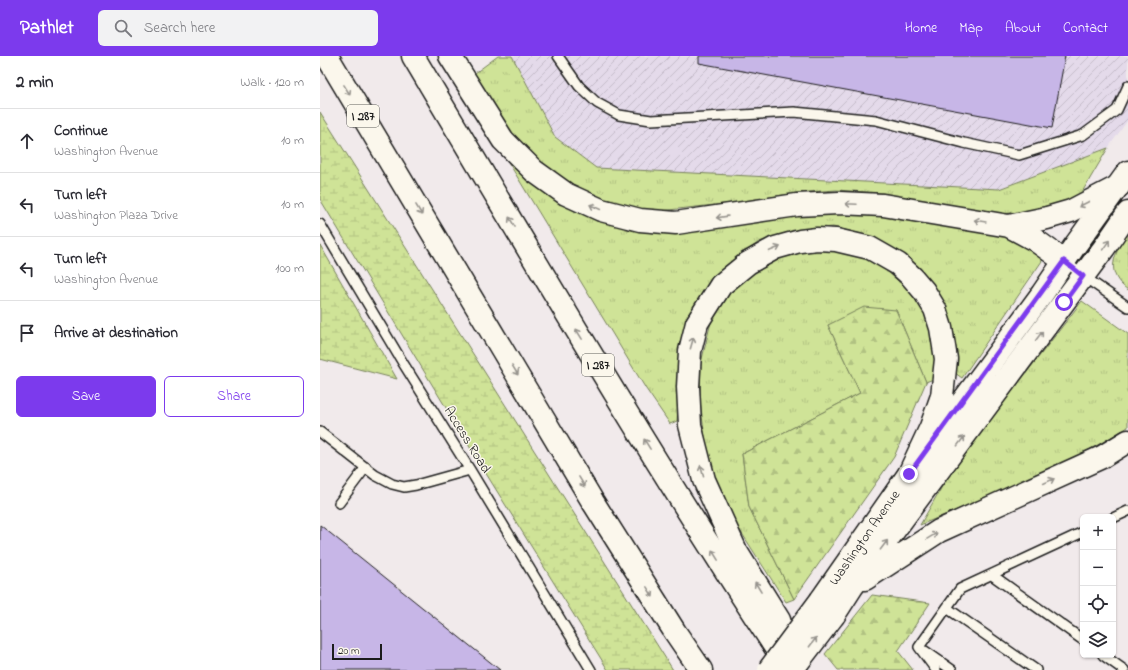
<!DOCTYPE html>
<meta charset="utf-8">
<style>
:root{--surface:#fff;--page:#f2f2f3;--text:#2b2b33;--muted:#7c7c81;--line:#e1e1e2;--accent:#7c3aed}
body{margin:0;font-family:"Indie Flower",sans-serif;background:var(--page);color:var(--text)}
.controls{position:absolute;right:12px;bottom:12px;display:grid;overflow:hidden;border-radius:6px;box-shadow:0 1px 3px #0004}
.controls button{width:36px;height:36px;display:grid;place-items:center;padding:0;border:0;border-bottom:1px solid var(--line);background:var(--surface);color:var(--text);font:20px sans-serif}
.scale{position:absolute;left:12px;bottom:10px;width:50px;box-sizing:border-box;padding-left:4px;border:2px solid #1c1c1c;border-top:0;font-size:11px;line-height:14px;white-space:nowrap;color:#1c1c1c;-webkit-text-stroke:3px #fbf7ec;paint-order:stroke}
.stop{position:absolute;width:12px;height:12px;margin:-9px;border:3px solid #7c3aed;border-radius:50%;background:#fff}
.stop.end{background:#7c3aed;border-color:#fff;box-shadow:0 1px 4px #0008}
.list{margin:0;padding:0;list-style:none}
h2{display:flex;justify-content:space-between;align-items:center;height:52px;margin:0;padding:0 16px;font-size:17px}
h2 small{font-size:13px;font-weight:400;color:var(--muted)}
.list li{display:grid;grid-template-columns:26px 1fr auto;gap:12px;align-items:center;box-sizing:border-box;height:64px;padding:0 16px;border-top:1px solid var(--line)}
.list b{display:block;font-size:15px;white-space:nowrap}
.list p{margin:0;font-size:13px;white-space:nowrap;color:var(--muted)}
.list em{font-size:13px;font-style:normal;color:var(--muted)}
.actions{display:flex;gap:8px;padding:12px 16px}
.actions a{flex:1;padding:9px 0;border:1px solid var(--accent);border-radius:6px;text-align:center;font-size:14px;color:var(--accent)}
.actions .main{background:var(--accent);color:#fff}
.icon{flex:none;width:22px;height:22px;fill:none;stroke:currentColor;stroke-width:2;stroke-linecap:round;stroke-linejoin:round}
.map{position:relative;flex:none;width:808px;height:614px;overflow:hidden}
header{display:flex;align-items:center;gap:24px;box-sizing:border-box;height:56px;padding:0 20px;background:var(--accent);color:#fff}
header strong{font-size:19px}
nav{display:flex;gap:22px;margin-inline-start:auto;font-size:14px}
.search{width:280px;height:36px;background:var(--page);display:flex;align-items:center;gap:10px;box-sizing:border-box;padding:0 14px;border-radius:6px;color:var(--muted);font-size:15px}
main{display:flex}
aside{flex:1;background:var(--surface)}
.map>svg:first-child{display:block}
.industrial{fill:url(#industrial-furrows)}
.grass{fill:url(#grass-tufts);stroke:#76805a}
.forest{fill:url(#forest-firs);stroke:#76805a}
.wetland{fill:url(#wetland-marsh);stroke:#76805a}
.building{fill:#c7b6e7;stroke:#1c1c1c}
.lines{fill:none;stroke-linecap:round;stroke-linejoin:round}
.service-casing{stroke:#1c1c1c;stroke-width:12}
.secondary-casing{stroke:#1c1c1c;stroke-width:25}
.motorway-casing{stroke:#1c1c1c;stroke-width:25}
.service{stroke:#fbf7ec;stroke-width:9}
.secondary{stroke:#fbf7ec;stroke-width:22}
.motorway{stroke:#fbf7ec;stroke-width:22}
.secondary-bridge-casing{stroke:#1c1c1c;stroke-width:25;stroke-linecap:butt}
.secondary-bridge{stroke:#fbf7ec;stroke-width:22}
.oneway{stroke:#97948e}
.route{stroke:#7c3aed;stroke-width:5}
.labels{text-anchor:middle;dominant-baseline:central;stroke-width:3;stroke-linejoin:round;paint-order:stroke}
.shield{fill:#fbf7ec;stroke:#5f5e5a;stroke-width:1}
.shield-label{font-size:13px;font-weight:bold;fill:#1c1c1c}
.street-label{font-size:14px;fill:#1c1c1c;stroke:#fbf7ec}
</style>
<header>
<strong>Pathlet</strong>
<div class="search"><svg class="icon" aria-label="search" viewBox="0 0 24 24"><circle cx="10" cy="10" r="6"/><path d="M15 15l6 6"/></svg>Search here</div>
<nav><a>Home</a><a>Map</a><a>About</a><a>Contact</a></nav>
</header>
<main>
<aside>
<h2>2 min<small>Walk · 120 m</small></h2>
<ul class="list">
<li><svg class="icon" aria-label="ahead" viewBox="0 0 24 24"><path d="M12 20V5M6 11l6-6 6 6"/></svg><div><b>Continue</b><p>Washington Avenue</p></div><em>10 m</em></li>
<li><svg class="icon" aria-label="left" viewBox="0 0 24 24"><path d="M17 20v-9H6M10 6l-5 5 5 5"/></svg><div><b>Turn left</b><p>Washington Plaza Drive</p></div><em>10 m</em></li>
<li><svg class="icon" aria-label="left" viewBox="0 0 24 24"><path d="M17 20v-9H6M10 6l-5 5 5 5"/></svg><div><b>Turn left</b><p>Washington Avenue</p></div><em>100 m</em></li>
<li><svg class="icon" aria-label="arrive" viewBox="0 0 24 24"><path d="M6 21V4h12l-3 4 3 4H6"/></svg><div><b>Arrive at destination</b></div></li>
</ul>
<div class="actions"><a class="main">Save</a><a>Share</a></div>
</aside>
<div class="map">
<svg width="808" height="614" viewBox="0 0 808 614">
<defs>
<pattern id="industrial-furrows" width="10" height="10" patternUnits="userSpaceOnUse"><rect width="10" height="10" fill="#e4daea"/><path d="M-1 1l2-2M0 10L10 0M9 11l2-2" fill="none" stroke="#c3bac8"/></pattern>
<pattern id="grass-tufts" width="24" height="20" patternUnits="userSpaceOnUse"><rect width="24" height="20" fill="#cfe397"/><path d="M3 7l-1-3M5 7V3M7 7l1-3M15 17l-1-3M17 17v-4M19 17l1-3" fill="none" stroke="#b1c282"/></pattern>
<pattern id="forest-firs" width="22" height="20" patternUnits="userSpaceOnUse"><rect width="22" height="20" fill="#cfe397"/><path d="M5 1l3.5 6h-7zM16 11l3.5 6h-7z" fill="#b1c282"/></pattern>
<pattern id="wetland-marsh" width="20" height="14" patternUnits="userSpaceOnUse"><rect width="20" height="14" fill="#cfe397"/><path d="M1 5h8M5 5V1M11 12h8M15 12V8" fill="none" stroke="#b1c282"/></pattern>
</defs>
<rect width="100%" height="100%" fill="#f1eaeb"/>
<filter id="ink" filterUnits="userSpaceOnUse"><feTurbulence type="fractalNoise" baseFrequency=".025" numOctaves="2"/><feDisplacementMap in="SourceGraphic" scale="8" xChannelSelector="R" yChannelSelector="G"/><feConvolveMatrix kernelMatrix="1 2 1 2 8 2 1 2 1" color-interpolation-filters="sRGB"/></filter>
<g filter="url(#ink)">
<path class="industrial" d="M192,0h616v64l-20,28 -109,41 -403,-21 -41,-31z"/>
<path class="grass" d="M178,0h14l43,81 41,31 403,21 109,-41 -30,51 -47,13 -33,2 -77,-12 -39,-9 -46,-3 -41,3 -62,10 -74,8 -21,-1 -37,-12 -25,-11 -36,-24 -25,-26 -44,-61z
M184,99l49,43 25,14 31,11 242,-14 154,26 17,7 22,16 -82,120 -7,-5 -1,-38 -8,-25 -34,-48 -22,-16 -29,-12 -28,-7 -41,4 -33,11 -34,24 -16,17 -26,60 -6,78 -7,3 -24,-35z
M808,177v57c-24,-17 -14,-37 0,-57z
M522,192l35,15 31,26 19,28 9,32 2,28 -12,5 -30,-72 -68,15 32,68 -118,61 7,53 45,92 -8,3 -52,-81 -18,-41 -11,-42 -5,-37 1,-38 10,-41 18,-29 27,-23 25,-14 29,-7z
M762,245l46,33v93c-65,41 -137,69 -208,98l32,-56z"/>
<path class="forest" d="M544,251l32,3 30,72 -32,75 -100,142 -45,-92 -7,-53 118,-61 -32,-68z
M552,539l58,8 -32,48 15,19h-75l-13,-16z"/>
<path class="wetland" d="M0,56l353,558h-65l-131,-211 -157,-260z
M0,189l77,134 -77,-20z"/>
<path class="building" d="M379,0h366l-13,72 -353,-65z
M0,469l180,145h-180z"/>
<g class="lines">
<defs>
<path id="service" d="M238,0l21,30 18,17 22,12 32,5 143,-8 82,8 88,23 55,12 64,-20 34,-25 11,-24
M0,168l83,139 67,107 121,200
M745,205l18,15 45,31
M0,376l55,43 17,9 12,3 12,-2 54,-15
M19,447l27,-36
M793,462l15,-7
M672,519l91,65
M627,552l89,62
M605,595l27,19
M783,599l21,15
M616,614l-17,-23 41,-58 123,-57"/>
<path id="secondary" d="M545,523l74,-48 163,-74 26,-16
M501,544l88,-126 133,-180 32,-47 54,-75
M514,559l18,-28 252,-339 24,-35"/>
<path id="motorway" d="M7,0l266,446 82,130 26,38
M93,0c121,203 241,408 372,606
M130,0l53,84 31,31 32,23 35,16 39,10 36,3 121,-18 42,-2 44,2 126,21 26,14 29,21
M689,170l38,-8 24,-7 48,-25
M472,606l-13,-42 -43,-69 -32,-71 -14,-55 -2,-38 2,-36 7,-28 24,-38 27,-22 27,-15 25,-7 17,-2 19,1 34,8 28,16 14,13 12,14 11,18 6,19 5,31 -4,37 -11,31 -22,47"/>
</defs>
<use href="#service" class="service-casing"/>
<use href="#secondary" class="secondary-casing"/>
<use href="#motorway" class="motorway-casing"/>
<use href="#service" class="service"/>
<use href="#secondary" class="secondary"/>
<use href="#motorway" class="motorway"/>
<defs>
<path id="secondary-bridge" d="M449,614l52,-70
M472,614l42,-55"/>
</defs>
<use href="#secondary-bridge" class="secondary-bridge-casing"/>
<use href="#secondary-bridge" class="secondary-bridge"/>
</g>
<defs><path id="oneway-shaft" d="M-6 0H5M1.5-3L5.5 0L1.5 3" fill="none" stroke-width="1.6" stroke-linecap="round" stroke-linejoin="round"/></defs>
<g class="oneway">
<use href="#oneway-shaft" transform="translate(27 34) rotate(59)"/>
<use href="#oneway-shaft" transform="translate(531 148) rotate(-177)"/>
<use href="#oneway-shaft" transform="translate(764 148) rotate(153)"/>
<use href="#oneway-shaft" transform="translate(275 151) rotate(-155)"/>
<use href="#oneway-shaft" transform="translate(99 154) rotate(59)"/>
<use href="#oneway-shaft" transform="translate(402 161) rotate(172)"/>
<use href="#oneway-shaft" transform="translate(660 165) rotate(-171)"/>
<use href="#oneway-shaft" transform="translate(192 166) rotate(-121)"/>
<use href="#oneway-shaft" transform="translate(786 189) rotate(-55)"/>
<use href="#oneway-shaft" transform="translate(455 193) rotate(-23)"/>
<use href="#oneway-shaft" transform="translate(259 278) rotate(-122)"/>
<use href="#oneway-shaft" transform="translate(719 280) rotate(-53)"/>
<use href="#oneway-shaft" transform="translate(372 287) rotate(-74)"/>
<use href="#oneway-shaft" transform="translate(195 314) rotate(59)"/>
<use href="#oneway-shaft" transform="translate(641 385) rotate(-53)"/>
<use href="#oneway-shaft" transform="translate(327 388) rotate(-122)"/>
<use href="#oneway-shaft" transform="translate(382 415) rotate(-105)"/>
<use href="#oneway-shaft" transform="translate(729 425) rotate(-25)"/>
<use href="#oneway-shaft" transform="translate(262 426) rotate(59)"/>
<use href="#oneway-shaft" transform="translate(612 480) rotate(-31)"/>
<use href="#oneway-shaft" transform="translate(564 489) rotate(-53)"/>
<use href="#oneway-shaft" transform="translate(395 499) rotate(-122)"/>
<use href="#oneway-shaft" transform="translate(438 531) rotate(-121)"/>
<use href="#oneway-shaft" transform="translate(330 536) rotate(58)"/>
<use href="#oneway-shaft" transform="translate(493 586) rotate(-53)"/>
</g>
</g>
<g class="lines" filter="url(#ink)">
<path class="route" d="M589,418l155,-213 19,15 -19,26"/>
</g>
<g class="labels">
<g class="shield">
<rect x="27" y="49" width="32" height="22" rx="3"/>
<rect x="262" y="298" width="32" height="22" rx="3"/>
</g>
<g class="shield-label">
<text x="43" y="60">I 287</text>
<text x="278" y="309">I 287</text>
</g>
<g class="street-label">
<text transform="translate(147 384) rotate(58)">Access Road</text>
<text transform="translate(545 482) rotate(-55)">Washington Avenue</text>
</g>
</g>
</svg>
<div class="controls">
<button>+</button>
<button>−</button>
<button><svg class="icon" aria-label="locate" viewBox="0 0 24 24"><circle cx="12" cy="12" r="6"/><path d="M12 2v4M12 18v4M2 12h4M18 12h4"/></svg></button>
<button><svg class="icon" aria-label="layers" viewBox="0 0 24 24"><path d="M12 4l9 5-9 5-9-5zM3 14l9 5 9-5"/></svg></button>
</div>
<div class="scale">20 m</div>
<div class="stop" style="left:744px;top:246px"></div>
<div class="stop end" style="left:589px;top:418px"></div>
</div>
</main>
